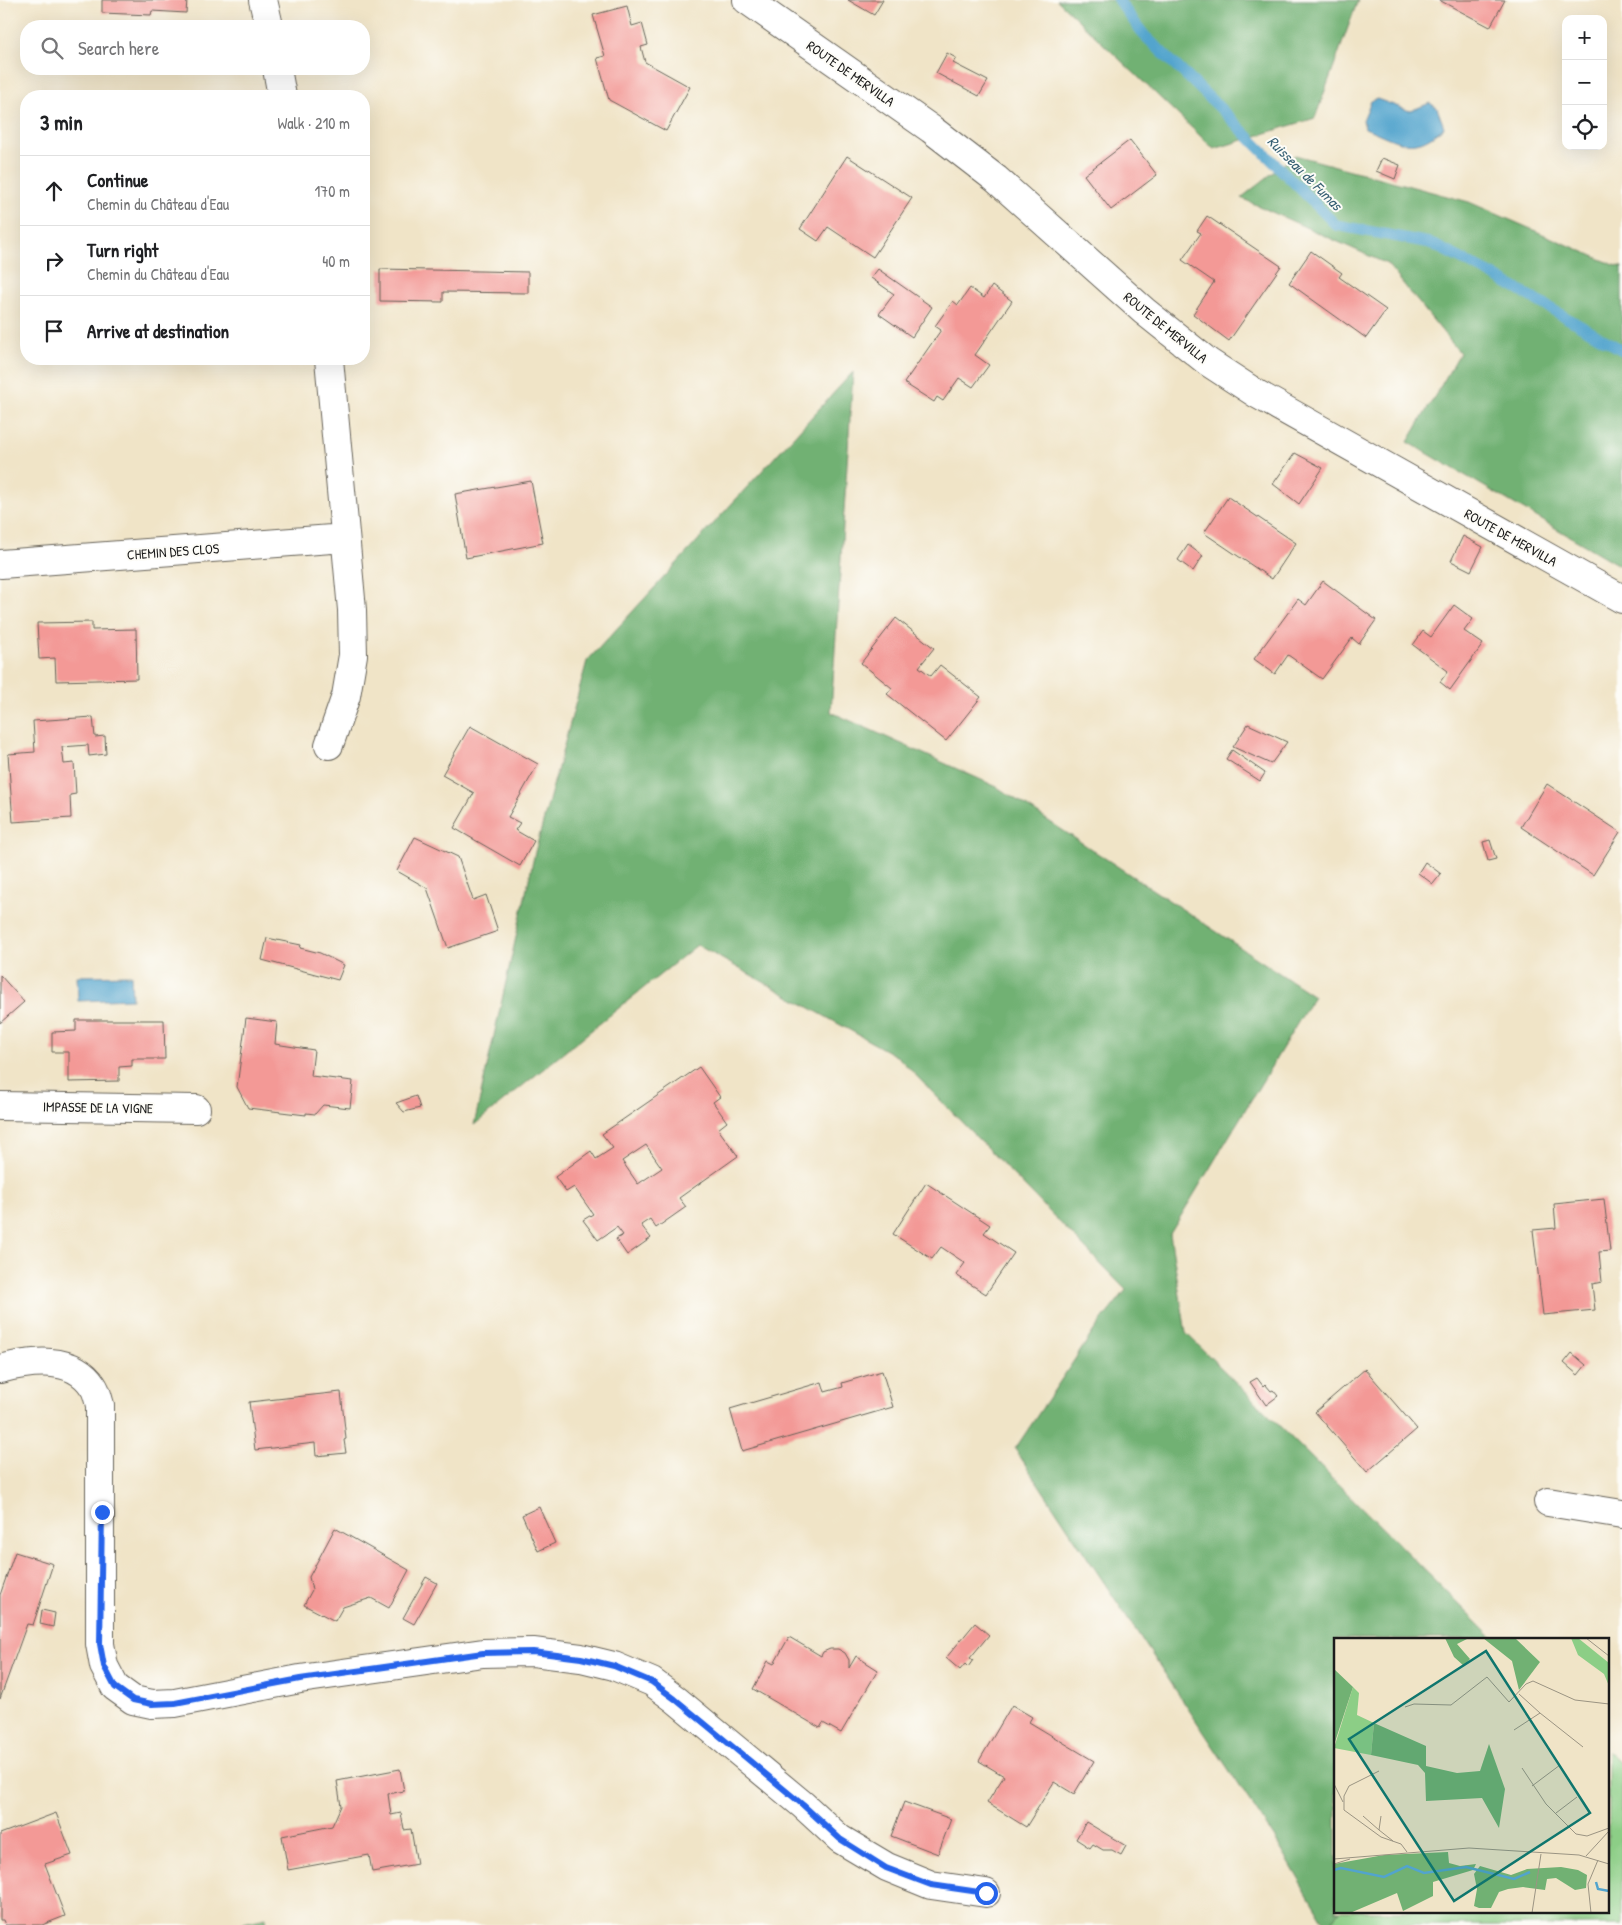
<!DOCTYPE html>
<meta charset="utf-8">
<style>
:root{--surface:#fff;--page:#f6f6f6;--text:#202124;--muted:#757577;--line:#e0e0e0}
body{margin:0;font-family:"Patrick Hand",sans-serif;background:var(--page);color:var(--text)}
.controls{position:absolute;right:15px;top:15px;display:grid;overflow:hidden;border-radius:10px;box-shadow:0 5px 20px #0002}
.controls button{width:45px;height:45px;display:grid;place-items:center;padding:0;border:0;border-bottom:1px solid var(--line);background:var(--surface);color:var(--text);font:25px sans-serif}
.stop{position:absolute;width:15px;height:15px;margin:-11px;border:4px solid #2563eb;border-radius:50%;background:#fff}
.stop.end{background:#2563eb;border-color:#fff;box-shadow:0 1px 5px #0008}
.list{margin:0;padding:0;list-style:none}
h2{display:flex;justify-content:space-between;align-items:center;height:65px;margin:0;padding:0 20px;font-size:21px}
h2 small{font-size:16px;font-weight:400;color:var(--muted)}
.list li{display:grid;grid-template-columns:32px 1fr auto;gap:15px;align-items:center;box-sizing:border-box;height:70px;padding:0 20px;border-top:1px solid var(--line)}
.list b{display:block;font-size:19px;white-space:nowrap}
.list p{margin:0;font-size:16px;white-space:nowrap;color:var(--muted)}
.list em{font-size:16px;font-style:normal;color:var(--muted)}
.icon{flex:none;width:28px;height:28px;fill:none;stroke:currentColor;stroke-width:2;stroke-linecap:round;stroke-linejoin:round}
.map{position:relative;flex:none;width:1622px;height:1925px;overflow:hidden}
.search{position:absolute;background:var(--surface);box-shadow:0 5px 20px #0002;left:20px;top:20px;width:350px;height:55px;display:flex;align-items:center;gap:12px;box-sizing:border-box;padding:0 18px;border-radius:20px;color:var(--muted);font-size:19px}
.panel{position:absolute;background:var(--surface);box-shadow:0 5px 20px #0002;left:20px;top:90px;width:350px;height:275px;border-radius:20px}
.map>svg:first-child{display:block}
.green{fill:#8cce86;stroke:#547551}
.forest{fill:#71b173;stroke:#466648}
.water{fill:#52a4cd;stroke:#376074}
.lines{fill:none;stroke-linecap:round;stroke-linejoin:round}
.stream{stroke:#52a4cd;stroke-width:11}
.building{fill:#f39996;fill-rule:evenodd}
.minor-casing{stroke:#666258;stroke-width:30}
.tertiary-casing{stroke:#666258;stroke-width:30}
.minor{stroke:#fff;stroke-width:28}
.tertiary{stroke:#fff;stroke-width:28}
.route{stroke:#2563eb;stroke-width:6}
.labels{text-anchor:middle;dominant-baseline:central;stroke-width:4;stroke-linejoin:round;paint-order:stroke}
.street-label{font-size:14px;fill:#1c1c1c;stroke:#fdfcf7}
.water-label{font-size:15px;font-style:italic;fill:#376074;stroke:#fdfcf7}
.inset-river{fill:none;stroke:#52a4cd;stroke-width:2.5}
.inset-road{fill:none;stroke:#9b9483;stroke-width:1}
.view{fill:#0f766e;fill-opacity:0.15;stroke:#0f766e;stroke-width:2.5}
.inset-edge{fill:none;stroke:#1c1c1c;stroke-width:2.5}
</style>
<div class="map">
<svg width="1622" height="1925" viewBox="0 0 1622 1925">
<rect width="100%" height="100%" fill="#fdfcf7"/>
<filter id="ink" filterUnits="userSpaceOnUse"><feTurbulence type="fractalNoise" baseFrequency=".02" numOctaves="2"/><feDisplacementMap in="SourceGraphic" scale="10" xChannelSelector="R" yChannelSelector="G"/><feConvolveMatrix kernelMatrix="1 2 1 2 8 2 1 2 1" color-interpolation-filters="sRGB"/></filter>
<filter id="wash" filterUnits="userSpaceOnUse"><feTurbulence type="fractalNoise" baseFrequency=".0096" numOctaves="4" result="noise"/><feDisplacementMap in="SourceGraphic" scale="20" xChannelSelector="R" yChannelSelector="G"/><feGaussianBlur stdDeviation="1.12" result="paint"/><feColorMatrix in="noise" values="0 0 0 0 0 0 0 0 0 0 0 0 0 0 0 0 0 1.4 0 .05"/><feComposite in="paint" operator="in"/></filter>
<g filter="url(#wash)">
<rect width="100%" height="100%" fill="#f0e4c7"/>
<path class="green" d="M1608,1751l14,13v161h-293l11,-14h268z"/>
<path class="forest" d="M1057,0h301l-43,118 -101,31z
M1295,155l174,47 145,63 8,2v300l-214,-125 52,-89 -73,-89 -146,-66z
M853,372l-22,340 166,75 317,209 -144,238 16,99 308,306h-158v272h4l-11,14h-3l-51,-86 -260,-390 80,-120 31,-39 -228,-233 -201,-112 -223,180 61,-273 52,-191z
M266,1918l1,7h-33z"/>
<path class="water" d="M1377,99l33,12 20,-8 7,5 7,19c-31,28 -44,15 -79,1l-2,-8 8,-19z
M131,975l1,24 -54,2 -1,-25z"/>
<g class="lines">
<path class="stream" d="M1118,0l27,36 72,69 119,120 94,18 63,32 129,75"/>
</g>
<g id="blocks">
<path class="building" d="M102,0h85l-1,13 -34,-2 -1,4 -49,-2z
M848,0h35l-9,15z
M1439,0h66l-15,27z
M627,6l5,20 10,-3 6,22 -7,2 4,15 45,25 -24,44 -57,-31 -12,-42 8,-2 -12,-41z
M947,53l9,5 -3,5 35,18 -9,15 -43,-23z
M1130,140l27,35 -46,35 -27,-35z
M847,156l65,42 -39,59 -45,-30 -10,14 -18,-12z
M1382,158l18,7 -5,14 -19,-8z
M1207,216l74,50 -52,75 -36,-27 21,-32 -32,-22 19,-27 -4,-2z
M1311,251l31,22 -3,4 47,33 -20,28 -77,-55z
M380,269l148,3v21l-85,-1v10l-63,-1z
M878,269l54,38 -20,30 -33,-23 15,-20 -23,-16z
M992,286l20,15 -37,54 14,10 -16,22 -14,-9 -16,23 -6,-4 -3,5 -30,-19 37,-53 -6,-4 18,-25 5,4 12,-17 14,10z
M1295,453l28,15 -24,36 -26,-20z
M531,481l12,62 -77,15 -11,-64z
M1228,497l68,46 -24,36 -68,-46z
M1463,536l20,11 -12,24 -20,-10z
M1188,545l15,11 -10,15 -15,-11z
M1323,581l53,39 -17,24 -7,-6 -30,41 -34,-24 -13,19 -21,-15 44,-60 8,6z
M1454,605l19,14 -9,12 19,13 -33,46 -10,-8 8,-11 -35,-26 10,-14 8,6z
M896,618l38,30 -15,19 12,9 9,-11 41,32 -35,44 -59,-47 5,-6 -31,-25z
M92,622v8l44,-1 1,50 -81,2 -1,-23 -16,1 -2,-36z
M93,717l2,20 10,-1 1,18 -17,2 -1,-11 -26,2 2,17 10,-1 2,31 -6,1 1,23 -58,4 -5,-68 27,-2 -2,-31z
M1248,724l39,18 -16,22 -38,-17z
M470,726l68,38 -30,53 12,6 -5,7 19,11 -14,25 -66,-38 20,-35 -32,-18z
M1232,750l33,23 -5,8 -34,-22z
M1547,784l73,48 -27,43 -72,-48z
M415,837l43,20 15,43 13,-5 12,36 -50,17 -21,-60 -30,-17z
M1490,840l6,19 -8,2 -5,-19z
M1425,862l16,12 -8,10 -15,-11z
M267,938l34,7 -1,3 20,5 24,12 -6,15 -76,-20z
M0,975l24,27 -24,21z
M246,1018l31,4 -2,22 39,6 -3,26 42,5 -3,27 -27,-3 -8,9 -9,-1v2l-58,-7 -11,-21z
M76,1020h88l1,39h-33v7l-13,1v14l-50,1v-30h-17v-20l24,-1z
M699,1067l21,30 -7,5 14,20 -9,7 20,27 -59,42 7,9 -30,21 -6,-9 -9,6 10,13 -24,17 -11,-16 7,-4 -6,-8 -19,13 -15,-20 10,-6 -19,-27 -8,5 -11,-15 36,-26 5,8 17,-11 -11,-14zM646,1145l16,23 -24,16 -16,-23z
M416,1096l4,12 -16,4 -8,-9z
M926,1183l64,42 -6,8 30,20 -28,41 -30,-19 9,-12 -24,-16 -9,12 -39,-25z
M1604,1199l6,52 -11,1 3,30 -10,2 3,26 -52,5 -10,-85 23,-2 -2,-24z
M1572,1353l14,12 -8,10 -14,-12z
M1365,1369l52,60 -50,43 -52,-60z
M882,1371l11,36 -151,44 -12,-42 92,-27 3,10 18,-5 -1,-4z
M1257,1378l6,8 2,-2 6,7 2,-1 5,6 -12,9 -16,-23z
M341,1392l5,47 -2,1 2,13 -30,3 -1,-13 -60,7 -6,-48z
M539,1507l16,36 -17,8 -16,-36z
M335,1528l74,42 -20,38 -18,-10 -28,9 -8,14 -31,-16 8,-15 -3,-13z
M15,1552l38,12 -20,61 -6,-1 -27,75v-104z
M426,1577l11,6 -23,41 -11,-6z
M42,1610l13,3 -2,14 -13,-3z
M975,1623l14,12 -19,23 3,2 -5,7 -3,-3 -5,6 -14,-12z
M789,1637l32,19 2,-4 7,-3h8l7,4 4,7v8l7,-12 22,14 -37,63 -18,-10 -3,5 -67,-39 15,-28 6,3z
M1012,1705l20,12 -3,5 65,39 -20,33 -20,-12 -28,45 -39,-24 17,-27 -25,-15z
M400,1769l4,22 -16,3 3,21 10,-2 3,17 7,-1 6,35 -45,8 -3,-17 -81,15 -6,-34 50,-10 9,-20 -4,-25z
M904,1802l47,17 -13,35 -47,-18z
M56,1813l16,42 -27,9 20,52 -23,9h-37l-2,-5h-3v-86z
M1086,1822l40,24 -5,9 -9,-5h-9l-10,-6 -3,4 -14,-9z"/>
</g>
</g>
<g filter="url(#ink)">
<use href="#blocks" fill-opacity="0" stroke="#666258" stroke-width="1"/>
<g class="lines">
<defs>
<path id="minor" d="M263,0l6,26
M277,69l5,27
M329,359l23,251 1,45 -7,41 -17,49
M1,564l344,-26
M0,1106l196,3
M0,1369c31,-8 73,-14 93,17 4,5 5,13 7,19v239l4,22 11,21 18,13 19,4 23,-1 125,-24 183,-26 50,-1 48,6 33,8 38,16 23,17 128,106 37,34 47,28 44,18 55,8
M1548,1502l74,12"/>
<path id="tertiary" d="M747,0l184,129 65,50 148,132 64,51 49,32 365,205"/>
</defs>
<use href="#minor" class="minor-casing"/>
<use href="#tertiary" class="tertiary-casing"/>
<use href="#minor" class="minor"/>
<use href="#tertiary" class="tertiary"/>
</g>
</g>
<g class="lines" filter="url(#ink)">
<path class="route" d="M102,1512l-2,132 4,22 11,21 18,13 19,4 23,-1 125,-24 183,-26 50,-1 48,6 33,8 38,16 23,17 128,106 37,34 46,29 45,17 55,8"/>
</g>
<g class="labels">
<g class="street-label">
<text transform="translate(851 73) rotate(35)">ROUTE DE MERVILLA</text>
<text transform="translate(1166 327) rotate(39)">ROUTE DE MERVILLA</text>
<text transform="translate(1511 537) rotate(29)">ROUTE DE MERVILLA</text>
<text transform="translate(173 551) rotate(-4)">CHEMIN DES CLOS</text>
<text transform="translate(98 1107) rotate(1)">IMPASSE DE LA VIGNE</text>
</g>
<g class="water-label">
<text transform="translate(1305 173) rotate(45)">Ruisseau de Fumas</text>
</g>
</g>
<g transform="translate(1334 1638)">
<rect width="275" height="275" fill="#f0e4c7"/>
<path d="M237,0h7l31,25v23l-5,-12 -26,-19zM19,49l6,6 -2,22 17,8 -3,32 -37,-7z" fill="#8cce86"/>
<path d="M111,0h24l-12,6 13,15 -6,7 -10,-9zM149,0l33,1 24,23 -21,28 -7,-29zM0,31l19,18 -19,58zM40,85l52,23v20l31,7 23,-2 9,-27 16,45 -6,39 -17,-30 -56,3 -1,-28 -7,-8 -47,-10zM114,214l1,11 11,3 16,-2 -3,6 -40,12v14l-30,15 -6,-18 -47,20h-16v-49l50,-9zM146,228l31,9 16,-6 34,-2 17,3 9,5 -1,13 -11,2 -19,-12 -9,1 -2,11 -22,-3 -15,2 -9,3 -8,16h-12l-5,-2 3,-17 -3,-15z" fill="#71b173"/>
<path class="inset-river" d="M0,232l7,-2 43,9 23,-11 17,7 42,-6 48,12 16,-7M262,244l2,7 11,2"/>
<path class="inset-road" d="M252,0l23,18M71,69l9,-3 37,1 36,-28 22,25 17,-18 7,-3 42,19 34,4M206,75l43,34M180,92l26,-17 -21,-19M188,130l24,36 30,30 11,2 22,-8M45,133l-30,15 -5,10v14l37,27 20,7 6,8M0,146l9,18M198,148l28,-21M222,175l21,-16M29,178l16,14M47,178l-2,14 14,11M252,218l23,-25M0,221l135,-11 110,7 30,9M0,226l16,-5M198,275l9,-59M257,275l-3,-29 10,-24"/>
<path class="view" d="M152,13l104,162 -136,88 -105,-162z"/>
<rect width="275" height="275" class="inset-edge"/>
</g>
</svg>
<div class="controls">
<button>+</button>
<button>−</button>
<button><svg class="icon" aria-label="locate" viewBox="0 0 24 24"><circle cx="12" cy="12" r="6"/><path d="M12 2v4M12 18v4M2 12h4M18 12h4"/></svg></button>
</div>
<div class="stop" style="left:986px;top:1893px"></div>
<div class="stop end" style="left:102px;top:1512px"></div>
<div class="search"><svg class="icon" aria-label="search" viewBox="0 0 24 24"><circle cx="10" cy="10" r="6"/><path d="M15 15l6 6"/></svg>Search here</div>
<section class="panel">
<h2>3 min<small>Walk · 210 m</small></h2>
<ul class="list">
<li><svg class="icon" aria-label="ahead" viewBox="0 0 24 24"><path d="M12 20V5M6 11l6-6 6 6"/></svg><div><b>Continue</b><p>Chemin du Château d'Eau</p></div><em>170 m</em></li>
<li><svg class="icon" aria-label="right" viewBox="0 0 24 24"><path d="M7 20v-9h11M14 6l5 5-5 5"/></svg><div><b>Turn right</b><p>Chemin du Château d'Eau</p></div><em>40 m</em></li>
<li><svg class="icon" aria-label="arrive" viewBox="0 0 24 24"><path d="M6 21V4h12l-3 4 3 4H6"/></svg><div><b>Arrive at destination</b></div></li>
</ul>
</section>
</div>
